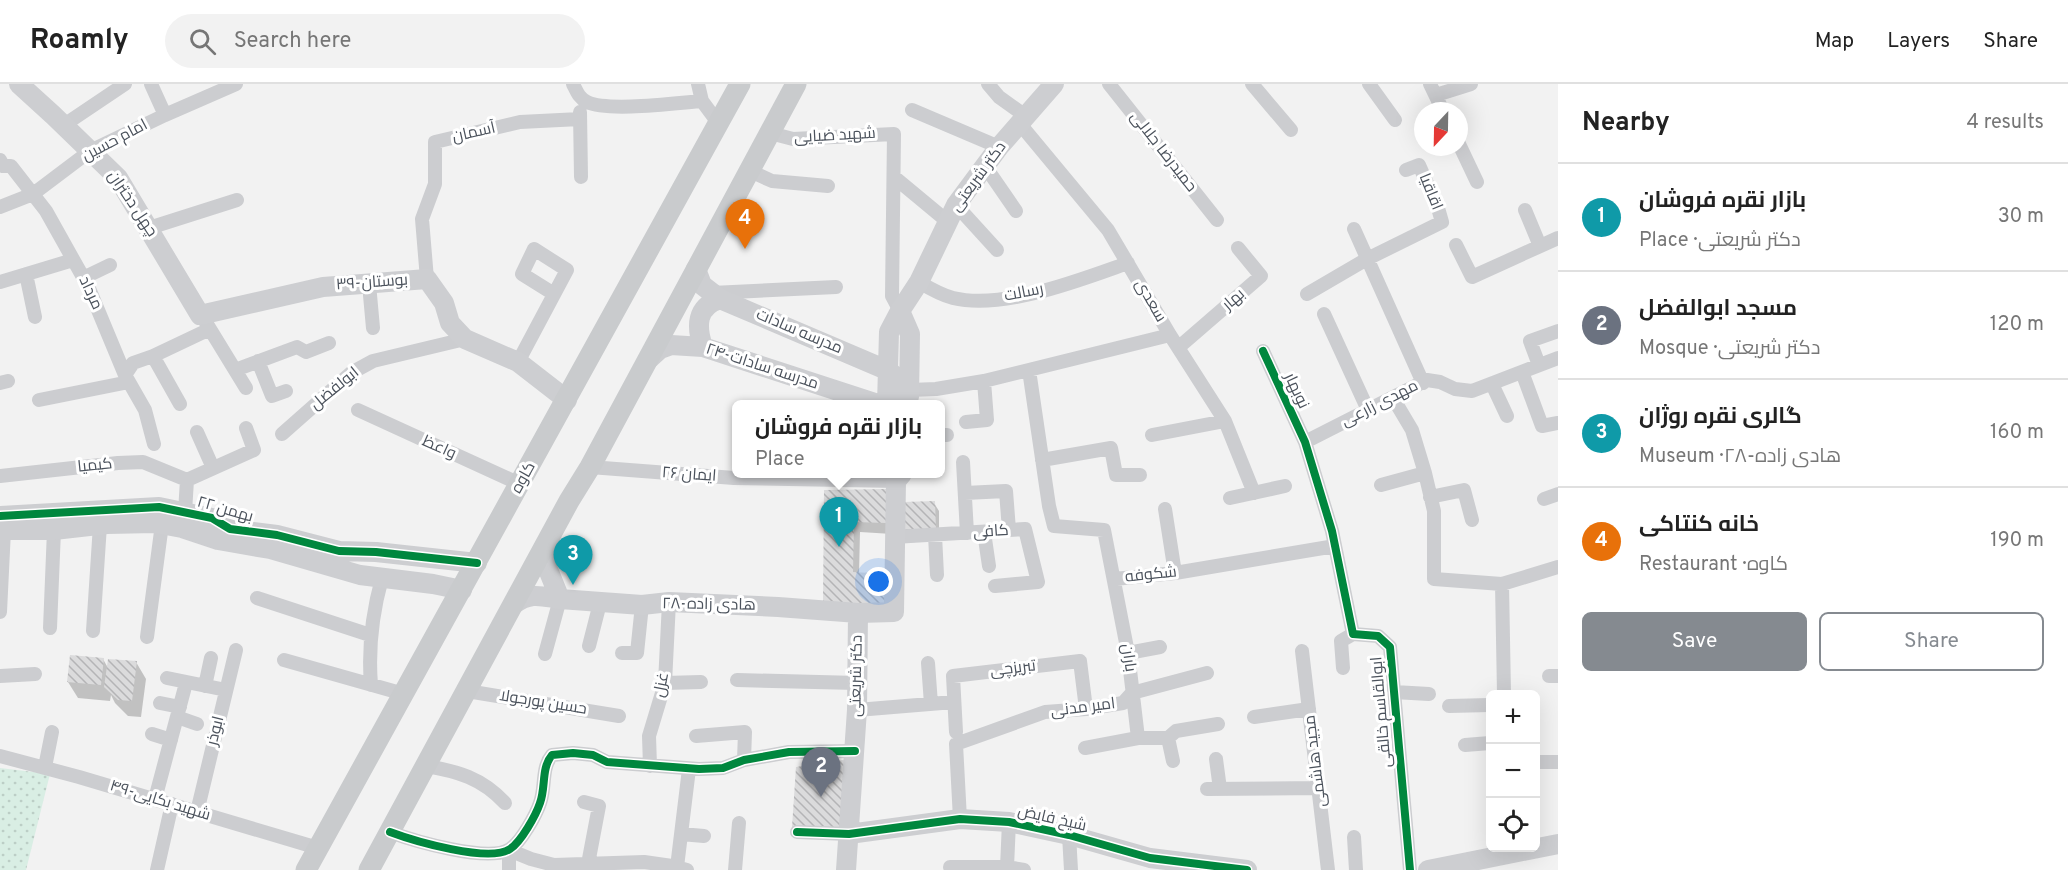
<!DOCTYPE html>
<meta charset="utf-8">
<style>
:root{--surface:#fff;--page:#f2f2f2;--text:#222;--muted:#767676;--line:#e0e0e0;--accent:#858a90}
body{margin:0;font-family:Overpass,Cairo,sans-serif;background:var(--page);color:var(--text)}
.controls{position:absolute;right:18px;bottom:18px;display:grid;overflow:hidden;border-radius:9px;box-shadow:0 6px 24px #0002}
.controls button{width:54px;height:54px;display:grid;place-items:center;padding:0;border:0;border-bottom:2px solid var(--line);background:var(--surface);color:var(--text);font:30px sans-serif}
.compass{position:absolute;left:1414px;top:18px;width:54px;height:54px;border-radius:50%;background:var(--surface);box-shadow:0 6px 24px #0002;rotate:202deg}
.you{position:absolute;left:879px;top:498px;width:21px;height:21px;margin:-15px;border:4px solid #fff;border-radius:50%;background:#1a73e8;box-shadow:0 0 0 9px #1a73e833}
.badge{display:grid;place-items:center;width:39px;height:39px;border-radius:50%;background:var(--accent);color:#fff;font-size:20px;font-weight:700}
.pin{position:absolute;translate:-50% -50px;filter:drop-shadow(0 2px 3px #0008)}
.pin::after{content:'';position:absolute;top:32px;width:21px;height:18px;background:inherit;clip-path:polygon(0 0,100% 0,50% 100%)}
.popup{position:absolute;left:732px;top:316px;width:213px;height:78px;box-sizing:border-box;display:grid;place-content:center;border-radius:9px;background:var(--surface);filter:drop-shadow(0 2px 4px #0005);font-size:20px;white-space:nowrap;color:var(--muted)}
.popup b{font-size:22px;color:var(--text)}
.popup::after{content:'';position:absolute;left:50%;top:100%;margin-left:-12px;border:12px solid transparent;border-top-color:var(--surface)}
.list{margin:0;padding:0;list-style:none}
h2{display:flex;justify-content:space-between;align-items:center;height:78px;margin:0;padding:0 24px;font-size:26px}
h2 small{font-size:20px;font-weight:400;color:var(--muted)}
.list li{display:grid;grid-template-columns:39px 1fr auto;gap:18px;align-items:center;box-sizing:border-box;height:108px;padding:0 24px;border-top:2px solid var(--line)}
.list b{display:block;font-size:22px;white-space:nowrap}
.list p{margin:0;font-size:20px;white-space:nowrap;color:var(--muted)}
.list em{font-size:20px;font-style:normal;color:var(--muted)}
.actions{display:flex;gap:12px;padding:18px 24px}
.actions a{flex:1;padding:14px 0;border:2px solid var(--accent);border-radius:9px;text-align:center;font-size:21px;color:var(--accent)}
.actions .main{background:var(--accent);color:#fff}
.icon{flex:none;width:33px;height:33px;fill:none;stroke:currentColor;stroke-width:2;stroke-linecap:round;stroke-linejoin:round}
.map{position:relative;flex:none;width:1558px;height:786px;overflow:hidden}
header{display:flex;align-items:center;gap:36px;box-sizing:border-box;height:84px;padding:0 30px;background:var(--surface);border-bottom:2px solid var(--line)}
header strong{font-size:28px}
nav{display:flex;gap:33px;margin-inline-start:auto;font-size:21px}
.search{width:420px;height:54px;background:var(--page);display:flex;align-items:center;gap:15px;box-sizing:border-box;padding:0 21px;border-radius:33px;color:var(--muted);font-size:22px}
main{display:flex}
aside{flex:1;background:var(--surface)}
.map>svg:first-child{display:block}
.park{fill:url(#park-dots)}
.shadow{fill:#0003}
.building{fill:url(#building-back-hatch)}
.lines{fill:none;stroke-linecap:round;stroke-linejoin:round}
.street{stroke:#cccdd0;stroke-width:14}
.secondary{stroke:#cdced1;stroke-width:20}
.primary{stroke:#c9cbcd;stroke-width:21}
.cycleway-casing{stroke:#fff;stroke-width:11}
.cycleway{stroke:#00873e;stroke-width:8}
.labels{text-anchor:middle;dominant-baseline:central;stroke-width:6;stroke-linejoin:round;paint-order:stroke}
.street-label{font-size:16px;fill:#4b525c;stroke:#fff}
</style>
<header>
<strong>Roamly</strong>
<div class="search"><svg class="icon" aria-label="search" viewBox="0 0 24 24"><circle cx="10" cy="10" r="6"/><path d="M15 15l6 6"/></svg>Search here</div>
<nav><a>Map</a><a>Layers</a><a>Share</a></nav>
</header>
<main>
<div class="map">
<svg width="1558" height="786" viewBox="0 0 1558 786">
<defs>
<pattern id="park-dots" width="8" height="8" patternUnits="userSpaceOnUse" patternTransform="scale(1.5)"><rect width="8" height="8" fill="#d9eee4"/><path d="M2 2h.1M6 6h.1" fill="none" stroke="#bccec6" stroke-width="1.8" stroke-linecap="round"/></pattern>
<pattern id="building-back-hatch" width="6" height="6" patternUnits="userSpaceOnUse" patternTransform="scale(1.5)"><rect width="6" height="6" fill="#dbdbdc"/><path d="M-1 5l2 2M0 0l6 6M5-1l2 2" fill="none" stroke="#b4b4b6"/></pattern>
</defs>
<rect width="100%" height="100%" fill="#f2f2f2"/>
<path class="park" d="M0,684l50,6 -24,96h-26z"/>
<path class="shadow" d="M887,406l5,44 -32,-2 -1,42 33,12 -2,30 -59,-1 -6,-123z
M934,419l5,8v26h-30l-4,-8z
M103,575l5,9 28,-6 10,17 -5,38 -13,-1 -13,-13 -4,-8 -1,6 -32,-3 -10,-16z"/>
<path class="building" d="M888,405l-2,34 -32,-1 -1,50 34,2 -3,31 -61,-1 1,-114z
M935,417l1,29 -33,-1v-27z
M70,571l34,3 -3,27 -34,-3z
M108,575l29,2 -5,40 -14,-1 -14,-13z
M849,675l-3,73 -54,-5 4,-60z"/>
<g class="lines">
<path class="street" d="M151,0l14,31
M573,0c4,8 6,14 14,18 21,10 89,1 115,-1
M698,0l4,17 17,23
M988,0l11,13 28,20
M1109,0l108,136
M1252,0l39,46
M1369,0l26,36
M1430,0l13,27
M1436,11l35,-11
M912,26l87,37
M580,28l1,65
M1020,40l88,106 62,105 55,86 29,72
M64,41l61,-41
M770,49l23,6 101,-5 -2,162 8,15
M1459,60l18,38
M0,76l3,6h8l35,45 42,75 37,89 20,35 9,34
M985,82l31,45
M750,87l22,10 56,5
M894,93l53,44
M956,121l41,45
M0,123l33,-13 57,-43 75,-36 71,-31
M1525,126l15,36
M149,144l88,-28
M1354,145l69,154
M1456,161l16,32 86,-39
M26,190l9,43
M83,194l27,-13
M427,195l-5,-60 13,-35v-42l85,-20 60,-3
M0,198l73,-22
M919,198c10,6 22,13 34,16 51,12 127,-18 175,-35
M369,200l4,44
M712,209l124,-6
M1307,210l60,-35 75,-37 -4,-14 -19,-43 -13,5
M1324,230l44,96
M205,237l41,67
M1179,263l82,-71 -23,-28
M1263,267l42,91 27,89 21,103 25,2 12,11 20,223
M153,272l27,48
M258,277l14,35 14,-5
M518,278l49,-92 -33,-21 -12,25 32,20
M1539,281l-9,-24 28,-10
M235,286l62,-23 9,5 23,-9
M1029,286l20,136 5,20 50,4 24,123 10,85
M1522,288l20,54 16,-3
M125,291l8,-12 20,-7 57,-27
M0,299l8,-2
M1492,300l15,32
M910,306l26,-1 48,-8 186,-46
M1393,314l19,32 13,43 9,38v68l68,5 56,-17
M39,316l90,-18
M358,326l162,74
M966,338l21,-2 -3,-39
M197,348l16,36
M282,350l69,-61 22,-12 92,-22
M941,351h6
M1152,351l73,-14
M1305,358l122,-62 13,2 15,7 17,2 86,-33
M1042,376l69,-12 5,27h24
M963,378l4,71
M590,383l144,11 162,3
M0,392l118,-13 25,-1 44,18
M187,396l67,-30 -8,-22
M1381,401l44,-12
M965,409l41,-2 3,39
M1430,413l34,-7 8,30
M1230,414l55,-12
M1544,415l14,-5
M1165,425l10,64
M185,428l2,-32
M984,448l5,34
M935,451l2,40
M894,453l131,-8 13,53 -43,4
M1114,495l61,-6 160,-27
M1502,500l2,110
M257,514l113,37
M0,528l4,-82
M50,544l4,-98
M93,547l7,-106
M147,553l15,-113
M589,562l11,-43
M1302,567l26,219
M622,569h15l5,-48
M1128,569l32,-6
M545,570l15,-55
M284,576l120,34
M928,579l3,41
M1343,584l-2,-27 12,-7
M0,592l35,-2
M1549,592h9
M167,594l59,12
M737,596l120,3
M665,599l36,-1
M371,601c-3,-37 1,-71 11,-107
M205,602l6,-28
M467,607l152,25
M1394,608l35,2
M160,619l20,4
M1449,622l41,-1
M857,626l97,-8
M177,633l20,7
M1254,633l55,-8
M956,648l-3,-56 127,-15 6,48
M152,650l19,6
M696,652l49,-4 -1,28
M1168,654l5,23
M1465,661l25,-2
M1085,664l53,-10h30l8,-7 42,-7
M0,672l79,21 239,71
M1216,675l4,30
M1536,678h22
M426,682c31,5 56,12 79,37
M650,682l-1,-30 16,-53 4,-81
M45,683l7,-35
M1207,705l112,-1
M155,715l31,-116
M584,718l15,4 -11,58
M197,728l39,-162
M960,735l-4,-75 89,-32 41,-3 37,-6 9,-10 75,-20
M390,748c24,9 99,31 120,17 11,-7 26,-34 30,-46 6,-16 1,-35 12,-48l21,-2 20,2 14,7 92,7 24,-1 21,-8 45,-8 66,-1
M797,748l52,2
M681,750l23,2
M1069,751l2,35
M1354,753l2,33
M677,783l12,-98
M950,783h57l17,3
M1007,783l2,-45
M157,786l15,-66
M509,786v-20l22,9 23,6 90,-3 28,4 15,4
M735,786l4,-47"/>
<path class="secondary" d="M19,0l34,31 65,63 82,137 123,-28 104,-8 17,24 6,20 15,16 53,23 49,38
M696,185l6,16 18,14 169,72 21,19 -19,14
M900,227l10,23 -1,63
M703,263c-7,-21 -7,-40 17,-48
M649,275l11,-10 11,-4 32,2 175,57
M887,320l2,-72 11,-21 19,-29 37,-77 43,-58 55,-63
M0,432l159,-9 53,11 18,11 47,6 62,16 37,1 101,11
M0,446h54l53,-6 48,-1 27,5 36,12 52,9 90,26 73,9 29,6
M560,515l82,6 27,-3 109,5 80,6
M514,520c17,-12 26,-8 46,-5l-13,-32 -3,-19
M849,750l111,-15 49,3 60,13 81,23 97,12
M846,786l11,-160 1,-97 36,-1 2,-131 6,-7
M1428,786l130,-26"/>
<path class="primary" d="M306,786l434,-786
M369,786l200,-369 21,-34 206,-383"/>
<defs>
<path id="cycleway" d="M1263,267l42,91 27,89 21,103 25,2 12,11 20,223
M0,432l159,-9 53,11 18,11 47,6 62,16 37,1 101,11
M390,748c24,9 99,31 120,17 11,-7 26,-34 30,-46 6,-16 1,-35 12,-48l21,-2 20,2 14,7 92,7 24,-1 21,-8 45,-8 66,-1
M797,748l52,2 111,-15 49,3 60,13 81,23 97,12"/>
</defs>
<use href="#cycleway" class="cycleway-casing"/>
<use href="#cycleway" class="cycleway"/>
</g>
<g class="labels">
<g class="street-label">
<text transform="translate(474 49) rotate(-13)">آسمان</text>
<text transform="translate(835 52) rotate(-3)">شهید ضیایی</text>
<text transform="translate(115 57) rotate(-28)">امام حسین</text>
<text transform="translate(1163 68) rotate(52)">حمیدرضا جلالی</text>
<text transform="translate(979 93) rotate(-54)">دکتر شریعتی</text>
<text transform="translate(1430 108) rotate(68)">اقاقیا</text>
<text transform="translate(132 120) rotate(56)">چهل دختران</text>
<text transform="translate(372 199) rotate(-4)">۳۹-بوستان</text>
<text transform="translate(90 209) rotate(65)">مرداد</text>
<text transform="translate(1024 209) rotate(-11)">رسالت</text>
<text transform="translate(1234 216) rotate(-41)">بهار</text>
<text transform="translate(1150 217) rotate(60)">سعدی</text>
<text transform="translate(799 248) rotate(23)">مدرسه سادات</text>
<text transform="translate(762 283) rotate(18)">۲۴-مدرسه سادات</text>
<text transform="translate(335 305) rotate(-39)">ابولفضل</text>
<text transform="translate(1296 307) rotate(65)">نوبهار</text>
<text transform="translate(1380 320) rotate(-27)">مهدی زارعی</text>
<text transform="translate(439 364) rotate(24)">واعظ</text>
<text transform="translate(95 382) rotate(-6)">کیمیا</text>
<text transform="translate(689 391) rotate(4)">۲۶ ایمان</text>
<text transform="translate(524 394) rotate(-61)">کاوه</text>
<text transform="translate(225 426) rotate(16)">۲۲ بهمن</text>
<text transform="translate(991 448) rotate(-4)">کافی</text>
<text transform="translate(1151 491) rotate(-6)">شکوفه</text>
<text transform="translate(709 521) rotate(1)">۲۸-هادی زاده</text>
<text transform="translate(1128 574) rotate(82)">باران</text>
<text transform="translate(1013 585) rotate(-7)">تبریزچی</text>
<text transform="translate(857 592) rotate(-89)">دکتر شریعتی</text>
<text transform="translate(662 601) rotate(-79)">غزل</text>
<text transform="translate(543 619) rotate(9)">حسین پورجولا</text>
<text transform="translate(1083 624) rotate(-7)">امیر مدنی</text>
<text transform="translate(1382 628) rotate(-95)">ابوالقاسم خالقی</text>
<text transform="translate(216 647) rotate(-76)">ابوذر</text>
<text transform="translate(1316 677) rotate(-97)">مجید هاشمی</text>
<text transform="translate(160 717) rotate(17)">۴۹-شهید بکایی</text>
<text transform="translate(1052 735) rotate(13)">شیخ فایض</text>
</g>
</g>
</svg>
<div class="controls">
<button>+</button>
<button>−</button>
<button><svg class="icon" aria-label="locate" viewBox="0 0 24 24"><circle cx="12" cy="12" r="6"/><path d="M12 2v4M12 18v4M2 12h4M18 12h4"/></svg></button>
</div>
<svg class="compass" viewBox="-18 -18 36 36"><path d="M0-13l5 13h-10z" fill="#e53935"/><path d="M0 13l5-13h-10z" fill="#767676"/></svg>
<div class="you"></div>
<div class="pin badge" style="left:839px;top:463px;background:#0f9aa8">1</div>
<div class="popup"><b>بازار نقره فروشان</b>Place</div>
<div class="pin badge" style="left:821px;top:713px;background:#6b7280">2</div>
<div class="pin badge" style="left:573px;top:501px;background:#0f9aa8">3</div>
<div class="pin badge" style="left:745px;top:165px;background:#e8710a">4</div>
</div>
<aside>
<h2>Nearby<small>4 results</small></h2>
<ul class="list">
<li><span class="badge" style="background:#0f9aa8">1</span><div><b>بازار نقره فروشان</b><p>Place · دکتر شریعتی</p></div><em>30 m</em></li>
<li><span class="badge" style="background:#6b7280">2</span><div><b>مسجد ابوالفضل</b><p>Mosque · دکتر شریعتی</p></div><em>120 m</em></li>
<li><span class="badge" style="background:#0f9aa8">3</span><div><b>گالری نقره روژان</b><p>Museum · ۲۸-هادی زاده</p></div><em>160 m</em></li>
<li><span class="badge" style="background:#e8710a">4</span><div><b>خانه کنتاکی</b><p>Restaurant · کاوه</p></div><em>190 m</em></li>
</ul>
<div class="actions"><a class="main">Save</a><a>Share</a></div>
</aside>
</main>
